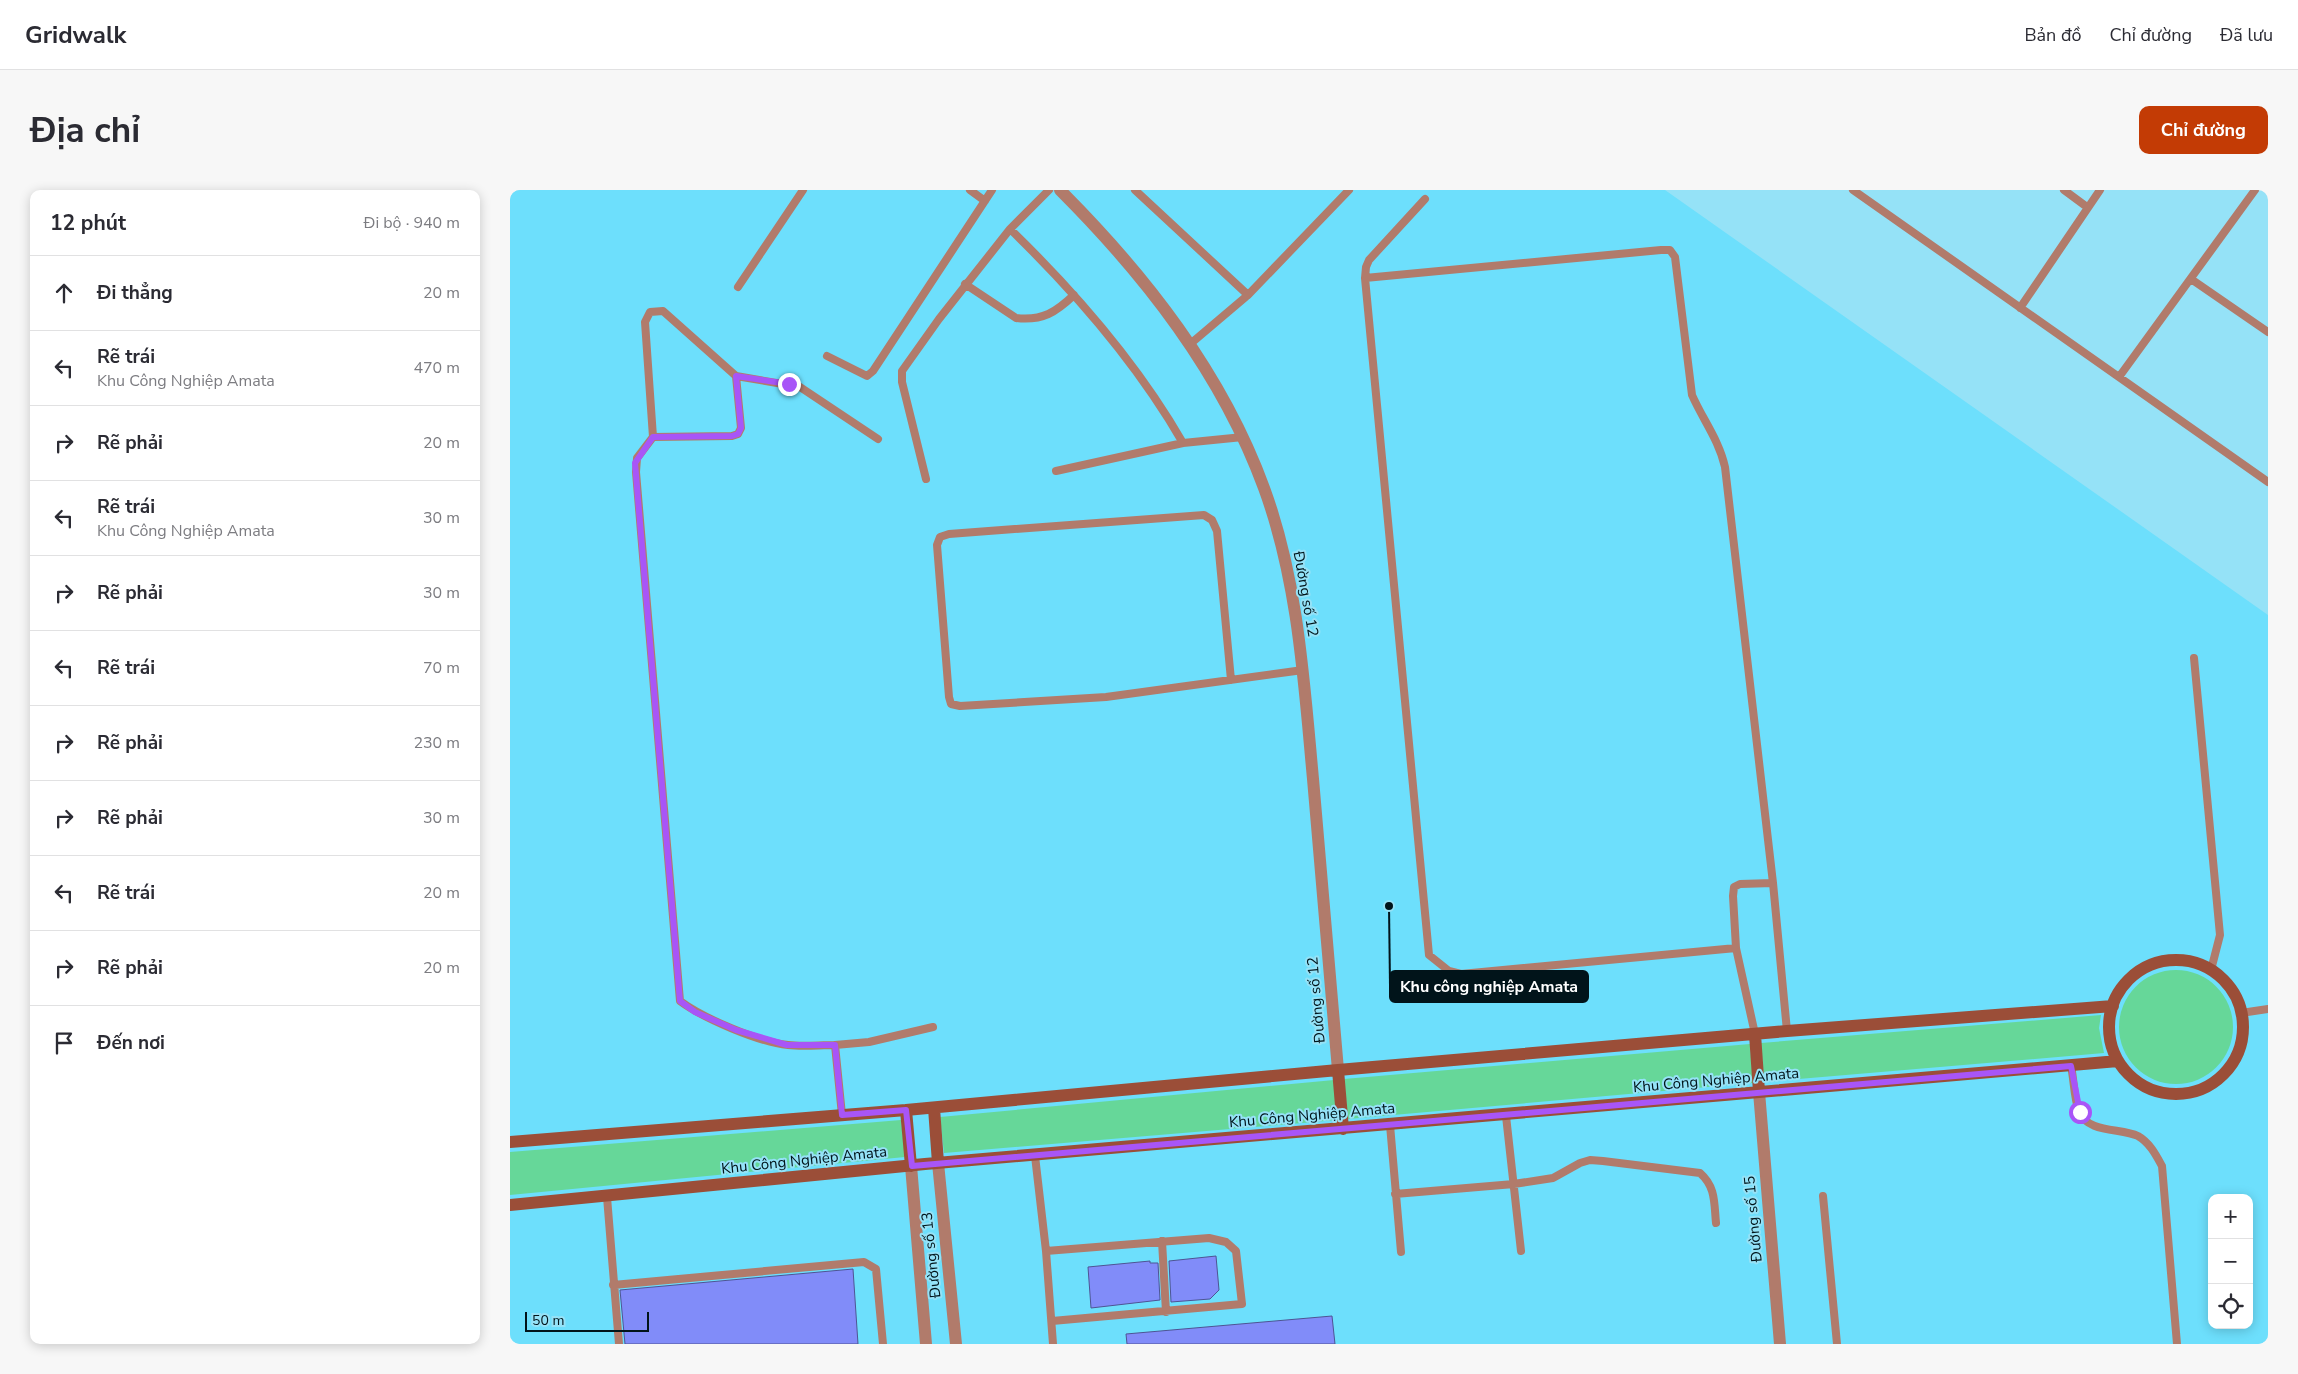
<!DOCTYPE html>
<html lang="vi">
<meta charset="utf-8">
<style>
:root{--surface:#fff;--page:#f7f7f7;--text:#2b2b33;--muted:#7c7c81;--line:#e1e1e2;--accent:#c33b05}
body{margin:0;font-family:"Nunito Sans",sans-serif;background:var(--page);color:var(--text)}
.controls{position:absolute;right:15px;bottom:15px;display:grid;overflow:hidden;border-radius:10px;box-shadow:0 2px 12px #0003}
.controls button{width:45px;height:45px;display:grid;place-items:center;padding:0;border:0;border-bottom:1px solid var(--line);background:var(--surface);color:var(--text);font:25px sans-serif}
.scale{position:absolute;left:15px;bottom:12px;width:124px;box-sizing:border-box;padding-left:5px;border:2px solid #01141a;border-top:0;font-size:14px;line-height:18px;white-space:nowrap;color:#01141a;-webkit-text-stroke:4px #95e2f7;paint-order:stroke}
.stop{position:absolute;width:15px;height:15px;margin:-11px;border:4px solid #a855f7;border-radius:50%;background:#fff}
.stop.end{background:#a855f7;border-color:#fff;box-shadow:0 1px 5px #0008}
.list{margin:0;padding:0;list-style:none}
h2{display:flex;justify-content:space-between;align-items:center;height:65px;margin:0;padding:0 20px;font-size:21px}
h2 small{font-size:16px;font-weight:400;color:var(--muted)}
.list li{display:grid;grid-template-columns:32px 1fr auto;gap:15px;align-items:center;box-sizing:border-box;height:75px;padding:0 20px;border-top:1px solid var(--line)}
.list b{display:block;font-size:19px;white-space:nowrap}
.list p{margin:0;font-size:16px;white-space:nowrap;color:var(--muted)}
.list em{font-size:16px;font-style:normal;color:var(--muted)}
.icon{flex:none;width:28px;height:28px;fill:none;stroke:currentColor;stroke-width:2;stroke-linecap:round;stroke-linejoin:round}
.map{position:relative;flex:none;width:1758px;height:1154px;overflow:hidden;border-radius:10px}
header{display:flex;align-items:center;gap:30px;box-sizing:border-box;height:70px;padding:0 25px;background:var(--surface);border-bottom:1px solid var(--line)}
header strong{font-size:24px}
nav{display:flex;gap:28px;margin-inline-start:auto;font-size:18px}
.intro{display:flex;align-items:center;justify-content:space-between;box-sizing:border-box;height:120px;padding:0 30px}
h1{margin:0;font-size:35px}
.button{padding:12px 22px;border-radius:10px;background:var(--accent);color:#fff;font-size:18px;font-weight:700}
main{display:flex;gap:30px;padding:0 30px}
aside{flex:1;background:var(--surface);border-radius:10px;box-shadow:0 2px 12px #0003}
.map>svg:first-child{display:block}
.built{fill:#6ddffc;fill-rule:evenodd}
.green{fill:#66d799}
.building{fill:#818cf9;stroke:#4e5493}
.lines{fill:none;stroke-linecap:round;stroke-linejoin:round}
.lane{stroke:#b17b6b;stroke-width:8}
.street{stroke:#b17b6b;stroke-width:12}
.secondary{stroke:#9b4e38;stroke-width:12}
.route{stroke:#a855f7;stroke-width:6}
.labels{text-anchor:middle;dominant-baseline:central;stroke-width:4;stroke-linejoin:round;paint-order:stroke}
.street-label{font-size:15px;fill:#01141a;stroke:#95e2f7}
.leader{fill:none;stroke:#01141a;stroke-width:2}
.callout-dot{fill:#01141a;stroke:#95e2f7;stroke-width:2}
.callout{fill:#01141a;stroke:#01141a;stroke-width:2}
.callout-label{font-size:16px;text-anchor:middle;font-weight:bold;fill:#fff}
</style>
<header>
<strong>Gridwalk</strong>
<nav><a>Bản đồ</a><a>Chỉ đường</a><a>Đã lưu</a></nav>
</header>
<div class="intro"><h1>Địa chỉ</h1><a class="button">Chỉ đường</a></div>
<main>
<aside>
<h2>12 phút<small>Đi bộ · 940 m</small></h2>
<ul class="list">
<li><svg class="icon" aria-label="ahead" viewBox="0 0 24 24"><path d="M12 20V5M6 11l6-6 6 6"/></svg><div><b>Đi thẳng</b></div><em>20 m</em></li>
<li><svg class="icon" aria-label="left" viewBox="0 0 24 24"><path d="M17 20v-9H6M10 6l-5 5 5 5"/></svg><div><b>Rẽ trái</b><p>Khu Công Nghiệp Amata</p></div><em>470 m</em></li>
<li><svg class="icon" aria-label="right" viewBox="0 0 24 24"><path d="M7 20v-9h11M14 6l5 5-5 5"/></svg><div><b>Rẽ phải</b></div><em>20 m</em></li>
<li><svg class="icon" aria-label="left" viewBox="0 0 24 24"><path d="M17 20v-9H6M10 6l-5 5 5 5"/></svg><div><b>Rẽ trái</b><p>Khu Công Nghiệp Amata</p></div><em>30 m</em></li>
<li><svg class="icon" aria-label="right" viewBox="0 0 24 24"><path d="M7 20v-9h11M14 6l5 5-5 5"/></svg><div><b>Rẽ phải</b></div><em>30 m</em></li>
<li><svg class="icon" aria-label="left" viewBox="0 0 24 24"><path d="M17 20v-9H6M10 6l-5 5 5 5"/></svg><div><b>Rẽ trái</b></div><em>70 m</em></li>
<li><svg class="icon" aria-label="right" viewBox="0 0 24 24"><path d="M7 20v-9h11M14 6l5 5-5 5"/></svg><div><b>Rẽ phải</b></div><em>230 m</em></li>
<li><svg class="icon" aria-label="right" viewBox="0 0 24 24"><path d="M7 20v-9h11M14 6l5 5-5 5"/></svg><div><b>Rẽ phải</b></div><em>30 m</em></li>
<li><svg class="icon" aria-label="left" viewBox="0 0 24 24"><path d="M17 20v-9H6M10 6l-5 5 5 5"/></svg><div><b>Rẽ trái</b></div><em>20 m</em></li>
<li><svg class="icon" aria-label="right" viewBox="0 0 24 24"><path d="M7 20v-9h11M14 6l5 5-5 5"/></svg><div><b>Rẽ phải</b></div><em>20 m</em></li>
<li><svg class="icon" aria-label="arrive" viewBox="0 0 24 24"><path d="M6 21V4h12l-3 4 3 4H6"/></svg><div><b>Đến nơi</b></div></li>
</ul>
</aside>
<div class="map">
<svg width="1758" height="1154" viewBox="0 0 1758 1154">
<rect width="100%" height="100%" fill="#95e2f7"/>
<path class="built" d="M0,0h1155l603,425v729h-1758zM1702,1008h37v127h-37z"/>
<path class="green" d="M1609 837a57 57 0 1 1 114 0a57 57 0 1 1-114 0Z
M1591,825l-2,13 5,25 -340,29 -3,-39z
M1240,854l3,39 -405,36 -4,-40z
M824,890l3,40 -393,33 -4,-36z
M391,930l4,37 -395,38v-43z"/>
<path class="building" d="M706,1066l3,34 -9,9 -39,3 -2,-41z
M640,1071v2h8l2,37 -69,8 -3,-41z
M343,1079l5,75h-233l-5,-54z
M822,1126l3,28h-208l-1,-10z"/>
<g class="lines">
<path class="lane" d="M460,0l15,11
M539,0l-39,39c66,64 127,134 173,214l60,-6
M625,0l113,105
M1343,0l415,292
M1554,0l23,17
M855,88l1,-11 3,-7 56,-61
M1681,89l77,53
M455,94l51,34c27,3 40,-6 58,-23
M228,97l65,-97
M1510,118l80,-118
M679,155l59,-50 101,-105
M317,166l40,20 6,-5 119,-181
M226,186l64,11 78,52
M1609,187l136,-187
M143,247l79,-1 6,-2 3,-6 -5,-52 -73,-65 -13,1 -5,10 8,115 -16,21 -1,14 44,529c23,17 78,41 108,44 15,2 31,0 47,0
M546,281l127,-28
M416,289l-24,-97v-11l37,-52 71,-90
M1684,468l26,277 -9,35
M721,490l-14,-149 -5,-11 -8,-5 -255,19 -9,3 -3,8 12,152 2,7 9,2 146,-9 197,-27
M1226,758l-3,-52 1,-9 6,-3 33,-1
M1731,823l27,-4
M1245,844l-19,-86 -275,26 -12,-3 -20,-16 -64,-677 296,-28h9l5,7 17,138c11,25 27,45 33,72l48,416 14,148
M1561,876c3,14 3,32 8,46 9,21 42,16 59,24 12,7 18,19 24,30l15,178
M332,925l-7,-70 34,-3 64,-15
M996,926l15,135
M880,935l11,127
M525,966l11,95 163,-13 17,4 10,9 6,53 -190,17
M885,1004l119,-10 39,-6 27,-15 10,-3 13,1 97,12c16,14 14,30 16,50
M1313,1006l14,148
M97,1007l12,147
M652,1051l4,71
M536,1061l7,93
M103,1095l251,-23 12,7 7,75"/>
<path class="street" d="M550,0c85,85 162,183 204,298 34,92 40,194 49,291 8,97 17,194 25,291
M1249,902l21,252
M428,973l18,181
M401,976l15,178"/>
<path class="secondary" d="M1599 837a67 67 0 1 1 134 0a67 67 0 1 1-134 0Z
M1245,844l4,58
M828,880l5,59
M424,918l4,55
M396,920l5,56
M0,952l396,-32 432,-40 449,-39 326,-25
M0,1015l415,-41 1193,-103"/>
</g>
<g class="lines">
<path class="route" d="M279,194l-53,-8 5,52 -3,6 -6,2 -79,1 -18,26 45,538 15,11 41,18 51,15h48l7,70 64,-5 6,56 1159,-100 9,46"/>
</g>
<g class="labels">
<g class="street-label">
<text transform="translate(796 404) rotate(80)">Đường số 12</text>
<text transform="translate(806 810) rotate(-95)">Đường số 12</text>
<text transform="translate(1206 890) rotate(-5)">Khu Công Nghiệp Amata</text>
<text transform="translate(802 925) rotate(-5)">Khu Công Nghiệp Amata</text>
<text transform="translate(294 970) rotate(-6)">Khu Công Nghiệp Amata</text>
<text transform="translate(1243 1029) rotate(-95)">Đường số 15</text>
<text transform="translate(421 1065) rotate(-96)">Đường số 13</text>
</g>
</g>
<path class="leader" d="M879 716L880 796"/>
<circle class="callout-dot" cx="879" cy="716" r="5"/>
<rect class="callout" x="880" y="781" width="198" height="31" rx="5"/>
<g class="callout-label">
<text x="979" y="802">Khu công nghiệp Amata</text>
</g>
</svg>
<div class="controls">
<button>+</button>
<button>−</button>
<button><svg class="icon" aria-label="locate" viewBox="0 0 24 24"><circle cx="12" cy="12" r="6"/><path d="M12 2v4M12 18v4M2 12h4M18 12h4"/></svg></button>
</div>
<div class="scale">50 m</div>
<div class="stop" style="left:1570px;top:922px"></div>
<div class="stop end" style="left:279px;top:194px"></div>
</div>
</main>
